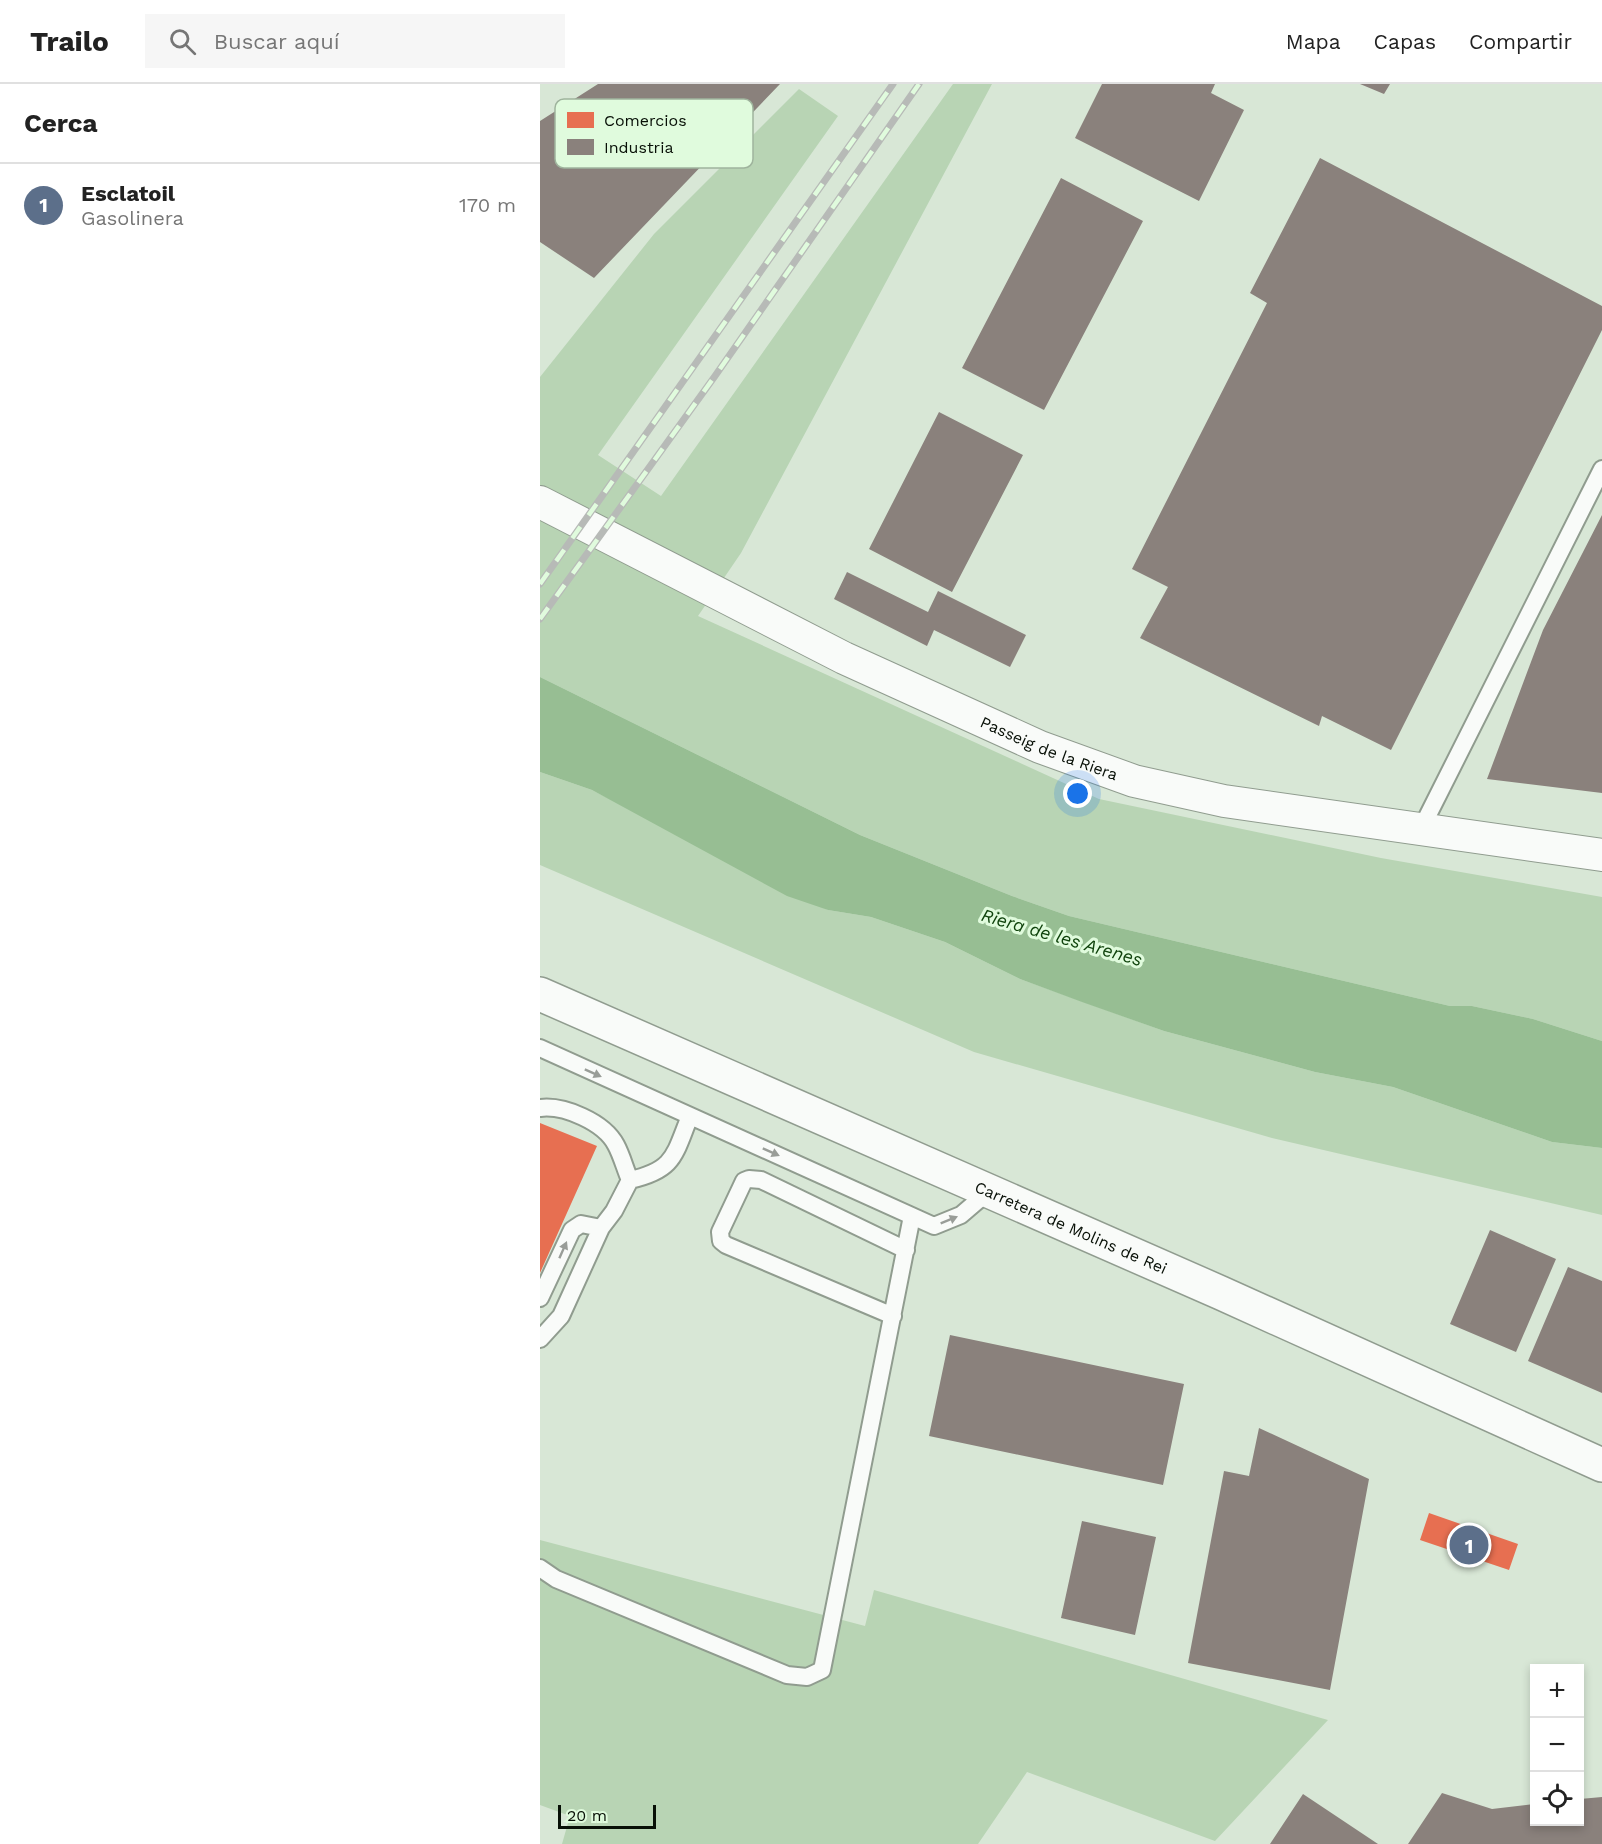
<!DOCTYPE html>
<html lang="es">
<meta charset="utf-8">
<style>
:root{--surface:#fff;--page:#f6f6f6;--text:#222;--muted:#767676;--line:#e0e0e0;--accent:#515b4f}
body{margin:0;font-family:"Work Sans",sans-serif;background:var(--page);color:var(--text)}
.controls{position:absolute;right:18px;bottom:18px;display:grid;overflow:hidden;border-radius:0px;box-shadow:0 3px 9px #0003}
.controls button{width:54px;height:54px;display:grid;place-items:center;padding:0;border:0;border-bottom:2px solid var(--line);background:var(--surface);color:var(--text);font:30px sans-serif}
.scale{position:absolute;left:18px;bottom:15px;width:98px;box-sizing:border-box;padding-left:6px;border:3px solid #081007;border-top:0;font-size:16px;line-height:21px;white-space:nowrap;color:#081007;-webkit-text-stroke:4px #e0fbdd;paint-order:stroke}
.you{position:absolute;left:538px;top:710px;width:21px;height:21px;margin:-15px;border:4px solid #fff;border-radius:50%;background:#1a73e8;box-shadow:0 0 0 9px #1a73e833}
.badge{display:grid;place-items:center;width:39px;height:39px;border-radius:50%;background:var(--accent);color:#fff;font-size:20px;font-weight:700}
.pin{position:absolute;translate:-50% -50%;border:3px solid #fff;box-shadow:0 2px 6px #0006}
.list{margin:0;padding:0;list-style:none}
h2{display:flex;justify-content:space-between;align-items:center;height:78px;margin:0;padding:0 24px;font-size:26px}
h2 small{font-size:20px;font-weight:400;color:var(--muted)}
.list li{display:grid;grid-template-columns:39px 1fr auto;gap:18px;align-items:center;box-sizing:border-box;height:84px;padding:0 24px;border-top:2px solid var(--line)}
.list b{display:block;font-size:22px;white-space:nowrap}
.list p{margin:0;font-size:20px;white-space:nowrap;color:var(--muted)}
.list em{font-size:20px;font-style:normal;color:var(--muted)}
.icon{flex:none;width:33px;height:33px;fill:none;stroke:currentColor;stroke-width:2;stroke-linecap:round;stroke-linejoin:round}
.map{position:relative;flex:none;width:1062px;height:1760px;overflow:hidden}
header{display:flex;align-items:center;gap:36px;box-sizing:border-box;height:84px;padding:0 30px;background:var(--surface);border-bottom:2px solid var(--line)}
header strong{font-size:28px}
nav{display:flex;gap:33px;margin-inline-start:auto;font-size:21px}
.search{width:420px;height:54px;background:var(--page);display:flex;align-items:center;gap:15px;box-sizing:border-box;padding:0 21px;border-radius:0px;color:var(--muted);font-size:22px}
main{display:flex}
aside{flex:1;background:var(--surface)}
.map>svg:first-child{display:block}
.green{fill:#b8d4b4}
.water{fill:#97be93}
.shops{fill:#e76f51}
.industry{fill:#8a817c}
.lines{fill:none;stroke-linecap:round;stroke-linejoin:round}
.lane-casing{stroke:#909c8f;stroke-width:20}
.street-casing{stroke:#909c8f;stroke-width:34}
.secondary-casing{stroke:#909c8f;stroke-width:36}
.lane{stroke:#f9fbf9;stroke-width:16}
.street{stroke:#f9fbf9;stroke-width:32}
.secondary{stroke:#f9fbf9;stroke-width:33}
.rail-casing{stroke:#b7bab7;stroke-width:7}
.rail{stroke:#e0fbdd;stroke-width:4.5;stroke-dasharray:14;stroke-linecap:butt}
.oneway{fill:#999d98}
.labels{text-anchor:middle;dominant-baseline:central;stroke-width:6;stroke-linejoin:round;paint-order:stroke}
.street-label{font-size:16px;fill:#081007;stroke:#e0fbdd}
.water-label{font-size:18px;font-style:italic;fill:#0f430c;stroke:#e0fbdd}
.key{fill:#e0fbdd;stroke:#9fb49d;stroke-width:1.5}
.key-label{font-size:16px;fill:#081007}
</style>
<header>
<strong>Trailo</strong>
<div class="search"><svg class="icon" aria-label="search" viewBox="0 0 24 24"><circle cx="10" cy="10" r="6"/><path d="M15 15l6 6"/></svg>Buscar aquí</div>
<nav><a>Mapa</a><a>Capas</a><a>Compartir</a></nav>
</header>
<main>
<aside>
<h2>Cerca<small></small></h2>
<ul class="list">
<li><span class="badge" style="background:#5c6f8a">1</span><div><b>Esclatoil</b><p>Gasolinera</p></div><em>170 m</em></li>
</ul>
</aside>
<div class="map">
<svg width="1062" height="1760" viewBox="0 0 1062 1760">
<rect width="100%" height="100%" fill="#d8e7d6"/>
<path class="green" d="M413,0h39l-251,469 -43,63 401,183 282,59 221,39v144l-69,-22 -61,-13h-22l-381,-90 -57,-20 -152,-61 -320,-158v-300l114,-143 145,-145 39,27 -240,339 63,41z
M0,688l52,18 236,120 43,7 74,25 75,37 144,52 151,41 78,15 159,55 50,6v67l-330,-77 -298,-86 -434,-187z
M0,1456l325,86 9,-36 454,130 -113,121 -188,-69 -49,72h-416l8,-28 -30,-11z"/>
<path class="water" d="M0,593l320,158 152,61 57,20 381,90h22l61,13 69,22v107l-50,-6 -159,-55 -78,-15 -151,-41 -82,-29 -62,-23 -75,-37 -74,-25 -43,-7 -41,-14 -195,-106 -52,-18z"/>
<path class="shops" d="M0,1039l57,23 -57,127z
M889,1429l89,31 -9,26 -89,-30z"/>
<path class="industry" d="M58,0h182l-186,194 -54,-36v-121z
M562,0h113l-4,9 33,17 -45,91 -124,-63z
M820,0h30l-6,10z
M780,74l282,148v24l-211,420 -69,-34 -3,10 -179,-88 28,-51 -36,-18 135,-266 -17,-10z
M521,94l82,43 -99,189 -82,-42z
M399,328l84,43 -71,137 -83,-43z
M1062,431v278l-115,-14 56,-149z
M307,488l81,40 10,-21 88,44 -16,32 -76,-37 -7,16 -93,-47z
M950,1146l66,29 -40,93 -66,-28z
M1028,1183l34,14v112l-74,-32z
M410,1251l234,49 -21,101 -234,-49z
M719,1344l110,51 -39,211 -142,-27 36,-192 25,5z
M542,1437l74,16 -21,98 -74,-17z
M902,1709l50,16 42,-5v18h46v-23l22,-2v47h-194z
M763,1710l75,50h-108z"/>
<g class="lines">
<defs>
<path id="lane" d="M881,745l181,-360
M0,964l394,178 27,-11 28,-24
M0,1024c24,-3 64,14 76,37 6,11 9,24 14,35l-16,31 -13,17 -40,88 -21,23
M90,1096c45,-10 44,-25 60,-64
M0,1214l32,-68 9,-6 20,4
M353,1232l-167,-71 -5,-4 -1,-9 24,-51 5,-2 12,1 145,70
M0,1484l16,11 231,96 20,2 15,-7 90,-454"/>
<g id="street">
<path id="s1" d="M0,418l304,156 196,89 94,34 90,20 378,54"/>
</g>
<g id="secondary">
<path id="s2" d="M0,910l681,299 381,172"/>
</g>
</defs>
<use href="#lane" class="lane-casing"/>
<use href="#street" class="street-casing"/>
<use href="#secondary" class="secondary-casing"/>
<use href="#lane" class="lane"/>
<use href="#street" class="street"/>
<use href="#secondary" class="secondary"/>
<defs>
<path id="rail" d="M0,500l353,-500
M0,535l175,-243 204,-292"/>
</defs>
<use href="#rail" class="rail-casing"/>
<use href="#rail" class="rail"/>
</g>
<defs><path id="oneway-solid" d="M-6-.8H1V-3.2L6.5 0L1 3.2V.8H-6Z" transform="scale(1.5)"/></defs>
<g class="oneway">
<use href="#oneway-solid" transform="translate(53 989) rotate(24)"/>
<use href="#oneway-solid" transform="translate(231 1068) rotate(24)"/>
<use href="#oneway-solid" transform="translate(409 1136) rotate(-22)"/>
<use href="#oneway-solid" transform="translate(23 1166) rotate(-66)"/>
</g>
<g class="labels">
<g class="street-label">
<text stroke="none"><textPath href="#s1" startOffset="566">Passeig de la Riera</textPath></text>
<text stroke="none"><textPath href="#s2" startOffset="580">Carretera de Molins de Rei</textPath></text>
</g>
<g class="water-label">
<text transform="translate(522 853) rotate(16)">Riera de les Arenes</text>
</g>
</g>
<rect x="15" y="15" width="198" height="69" rx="9" class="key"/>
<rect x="27" y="28" width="27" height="16" fill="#e76f51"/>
<rect x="27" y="55" width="27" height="16" fill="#8a817c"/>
<g class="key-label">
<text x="64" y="42">Comercios</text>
<text x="64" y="69">Industria</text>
</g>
</svg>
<div class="controls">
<button>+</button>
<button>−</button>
<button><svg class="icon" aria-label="locate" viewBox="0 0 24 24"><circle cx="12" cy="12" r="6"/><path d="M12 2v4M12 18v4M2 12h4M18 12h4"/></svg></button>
</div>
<div class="scale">20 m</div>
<div class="you"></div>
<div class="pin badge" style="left:929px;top:1461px;background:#5c6f8a">1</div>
</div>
</main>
